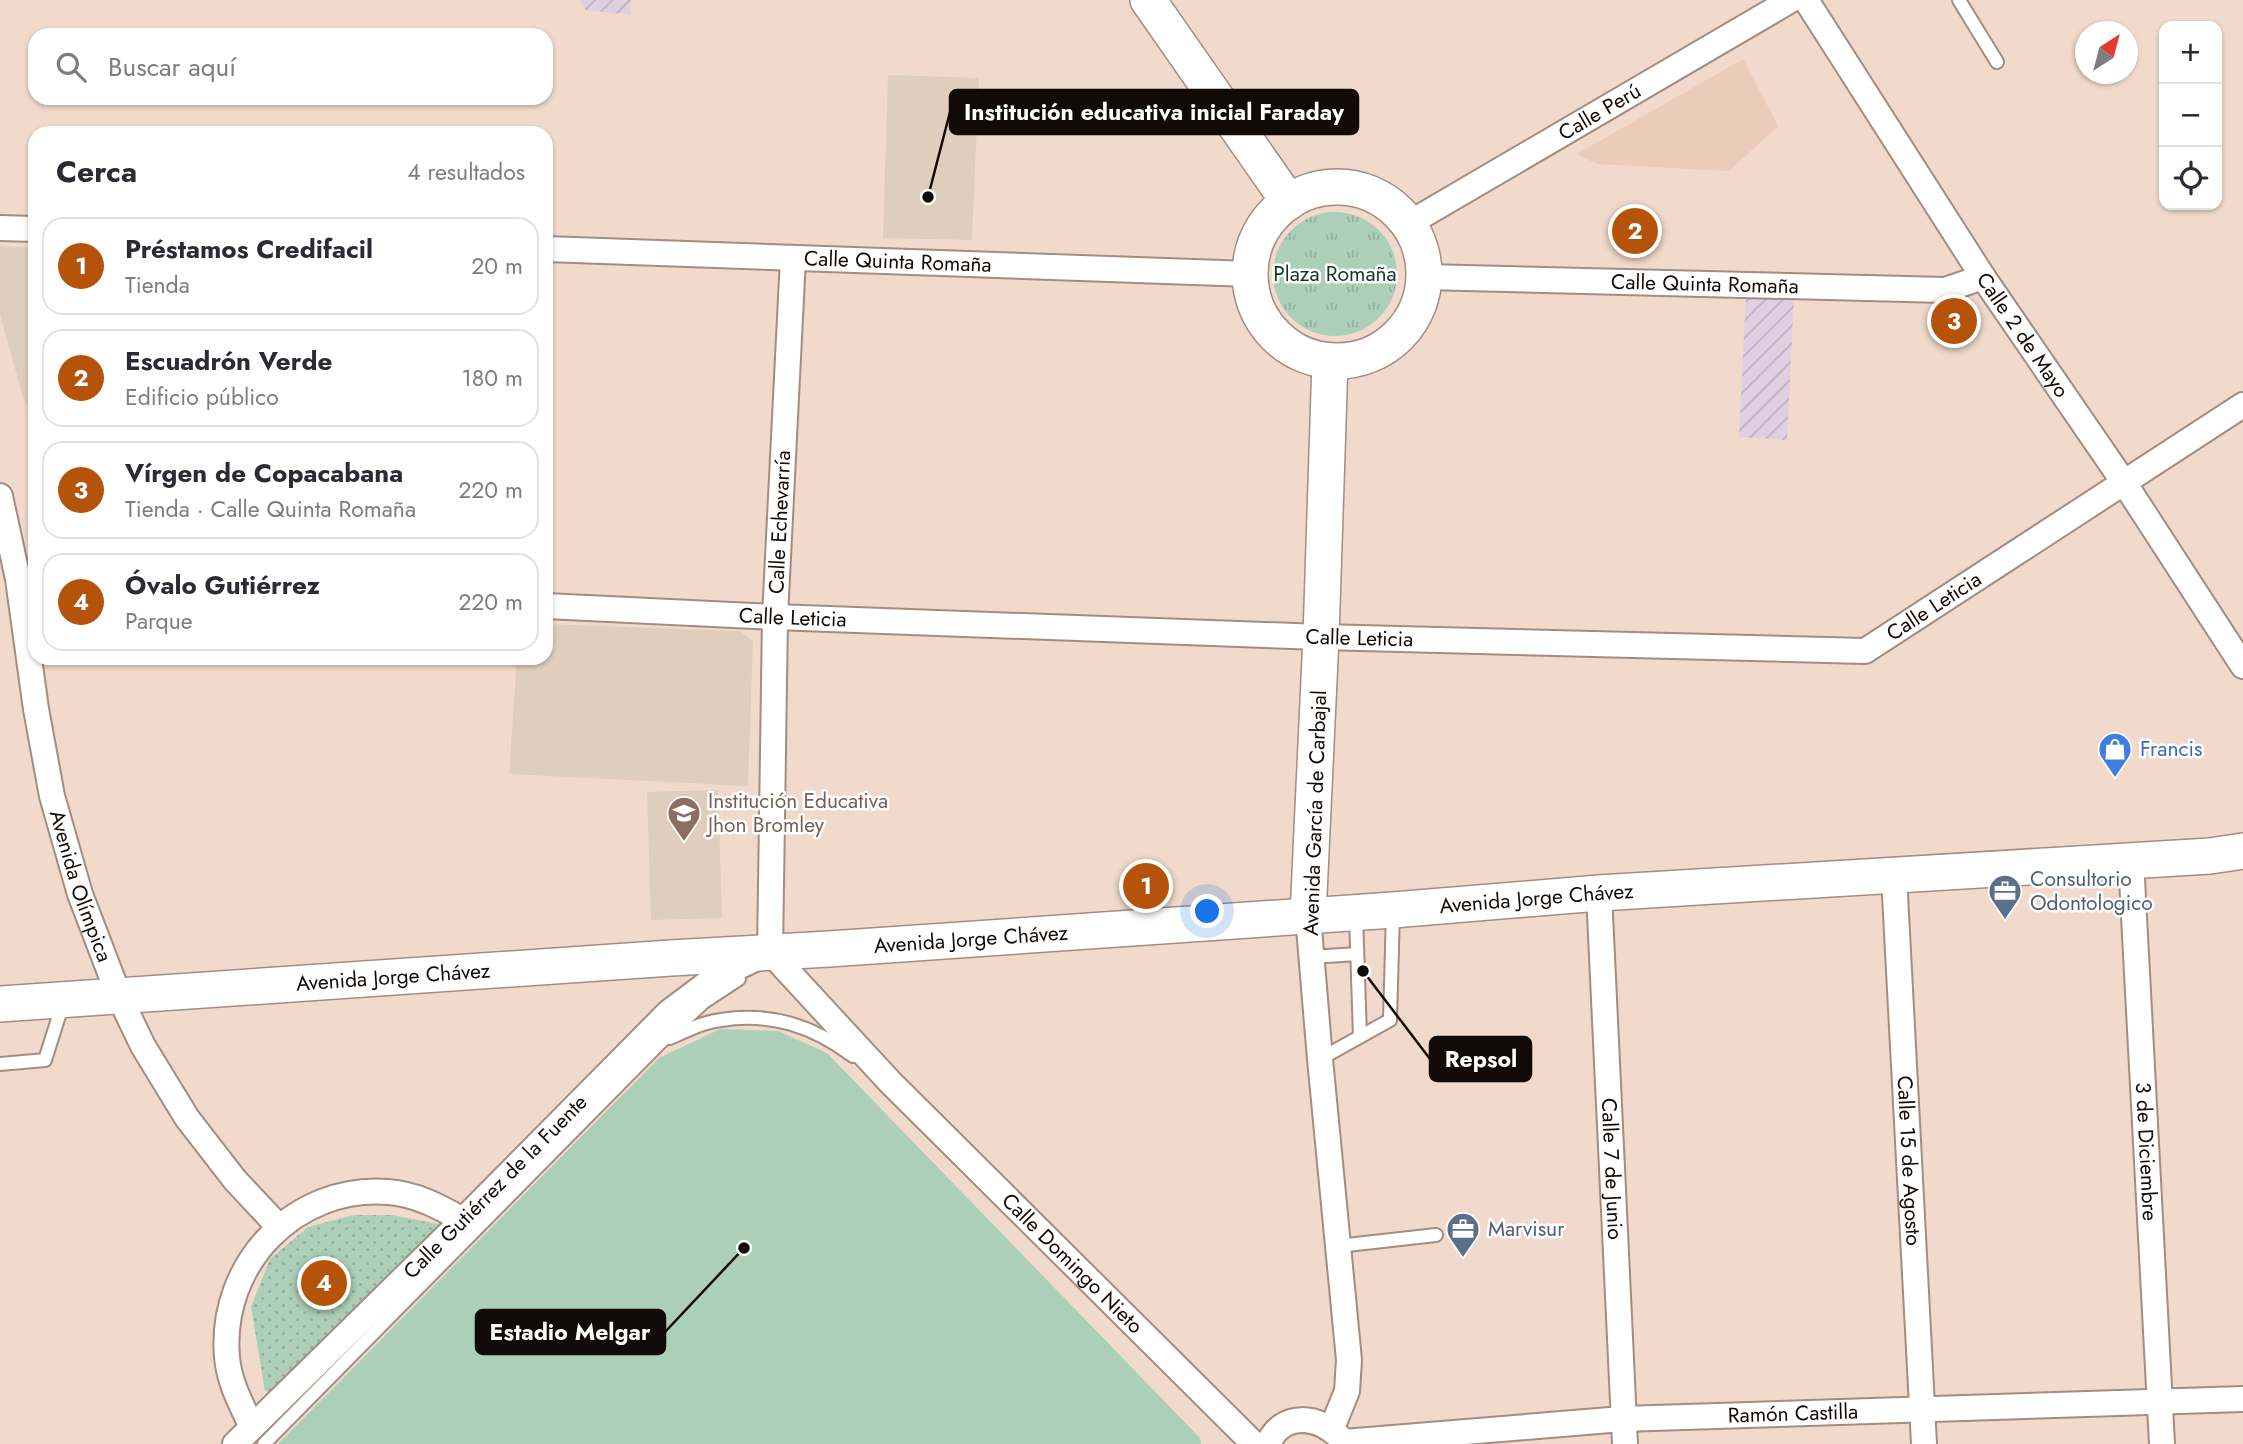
<!DOCTYPE html>
<html lang="es">
<meta charset="utf-8">
<style>
:root{--surface:#fff;--page:#f7f7f7;--text:#2b2b33;--muted:#7c7c81;--line:#e1e1e2;--accent:#b45309}
body{margin:0;font-family:Jost,sans-serif;background:var(--page);color:var(--text)}
.controls{position:absolute;right:21px;top:21px;display:grid;overflow:hidden;border-radius:14px;box-shadow:0 2px 5px #0004}
.controls button{width:63px;height:63px;display:grid;place-items:center;padding:0;border:0;border-bottom:2px solid var(--line);background:var(--surface);color:var(--text);font:35px sans-serif}
.compass{position:absolute;left:2075px;top:21px;width:63px;height:63px;border-radius:50%;background:var(--surface);box-shadow:0 2px 5px #0004;rotate:36deg}
.you{position:absolute;left:1208px;top:912px;width:24px;height:24px;margin:-18px;border:5px solid #fff;border-radius:50%;background:#1a73e8;box-shadow:0 0 0 10px #1a73e833}
.badge{display:grid;place-items:center;width:46px;height:46px;border-radius:50%;background:var(--accent);color:#fff;font-size:23px;font-weight:700}
.pin{position:absolute;translate:-50% -50%;border:4px solid #fff;box-shadow:0 2px 7px #0006}
.list{margin:0;padding:0;list-style:none}
h2{display:flex;justify-content:space-between;align-items:center;height:91px;margin:0;padding:0 28px;font-size:30px}
h2 small{font-size:23px;font-weight:400;color:var(--muted)}
.list li{display:grid;grid-template-columns:46px 1fr auto;gap:21px;align-items:center;box-sizing:border-box;height:98px;margin:0 14px 14px;padding:0 14px;border:2px solid var(--line);border-radius:21px}
.list b{display:block;font-size:26px;white-space:nowrap}
.list p{margin:0;font-size:23px;white-space:nowrap;color:var(--muted)}
.list em{font-size:23px;font-style:normal;color:var(--muted)}
.icon{flex:none;width:38px;height:38px;fill:none;stroke:currentColor;stroke-width:2;stroke-linecap:round;stroke-linejoin:round}
.map{position:relative;flex:none;width:2243px;height:1444px;overflow:hidden}
.search{position:absolute;background:var(--surface);box-shadow:0 2px 5px #0004;left:28px;top:28px;width:525px;height:77px;display:flex;align-items:center;gap:18px;box-sizing:border-box;padding:0 24px;border-radius:21px;color:var(--muted);font-size:26px}
.panel{position:absolute;background:var(--surface);box-shadow:0 2px 5px #0004;left:28px;top:126px;width:525px;height:539px;border-radius:21px}
.map>svg:first-child{display:block}
.built{fill:#e9ccb9}
.industrial{fill:url(#industrial-furrows)}
.education{fill:#dfcebd}
.grass{fill:url(#grass-dots)}
.park{fill:url(#park-tufts)}
.pitch{fill:#accfb8}
.lines{fill:none;stroke-linecap:round;stroke-linejoin:round}
.lane-casing{stroke:#a28d80;stroke-width:16}
.street-casing{stroke:#a28d80;stroke-width:28}
.secondary-casing{stroke:#a28d80;stroke-width:38}
.lane{stroke:#fff;stroke-width:12}
.street{stroke:#fff;stroke-width:24}
.secondary{stroke:#fff;stroke-width:35}
.labels{text-anchor:middle;dominant-baseline:central;stroke-width:5;stroke-linejoin:round;paint-order:stroke}
.street-label{font-size:21px;fill:#120a06;stroke:#fff}
.park-label{font-size:21px;fill:#113521;stroke:#fff}
.shop-label{font-size:21px;fill:#366cbe;stroke:#fff;text-anchor:start}
.education-label{font-size:21px;fill:#785e54;stroke:#fff;text-anchor:start}
.service-label{font-size:21px;fill:#4e5e75;stroke:#fff;text-anchor:start}
.leader{fill:none;stroke:#120a06;stroke-width:2.5}
.callout-dot{fill:#120a06;stroke:#fff;stroke-width:2.5}
.callout{fill:#120a06;stroke:#120a06;stroke-width:2.5}
.callout-label{font-size:23px;text-anchor:middle;font-weight:bold;fill:#fff}
</style>
<div class="map">
<svg width="2243" height="1444" viewBox="0 0 2243 1444">
<defs>
<pattern id="industrial-furrows" width="10" height="10" patternUnits="userSpaceOnUse" patternTransform="scale(1.75)"><rect width="10" height="10" fill="#e0cfe0"/><path d="M-1 1l2-2M0 10L10 0M9 11l2-2" fill="none" stroke="#bfb0bf"/></pattern>
<pattern id="grass-dots" width="8" height="8" patternUnits="userSpaceOnUse" patternTransform="scale(1.75)"><rect width="8" height="8" fill="#accfb8"/><path d="M2 2h.1M6 6h.1" fill="none" stroke="#93b09d" stroke-width="1.8" stroke-linecap="round"/></pattern>
<pattern id="park-tufts" width="24" height="20" patternUnits="userSpaceOnUse" patternTransform="scale(1.75)"><rect width="24" height="20" fill="#accfb8"/><path d="M3 7l-1-3M5 7V3M7 7l1-3M15 17l-1-3M17 17v-4M19 17l1-3" fill="none" stroke="#93b09d"/></pattern>
</defs>
<rect width="100%" height="100%" fill="#f1dacb"/>
<path class="built" d="M1743,59l35,67 -49,45 -132,-7 -20,-10z"/>
<path class="industrial" d="M580,0h51v15l-46,-5z
M1746,295l48,2 -7,143 -48,-3z"/>
<path class="education" d="M888,75l91,3 -7,162 -89,-2z
M0,246l35,2v157l-10,-1 -25,-89z
M546,624l194,7 13,10 -5,145 -239,-12 8,-116h29z
M718,790l4,128 -71,2 -4,-128z"/>
<path class="grass" d="M354,1215h38l46,9 -1,9 -162,160 -10,-2 -14,-84 19,-48 38,-32z"/>
<path class="park" d="M1273 274a62 62 0 1 1 124 0a62 62 0 1 1-124 0Z"/>
<path class="pitch" d="M720,1029l58,2 49,22 373,385 1,6h-923l381,-386z"/>
<g class="lines">
<defs>
<path id="lane" d="M1959,0l38,62
M1356,915l4,122
M1311,957l46,-3
M670,1038c16,-7 33,-16 51,-18 50,-8 92,6 132,36
M1320,1059l70,-39 3,-108
M0,1064l45,-4 18,-57
M1338,1246l98,-11
M264,1444l396,-401 44,-41 35,-23"/>
<g id="street">
<path id="s1" d="M1806,0l177,277 142,207 118,182"/>
<path id="s2" d="M1408,224l383,-224"/>
<path d="M0,228l35,1"/>
<path id="s3" d="M546,249l704,25"/>
<path id="s4" d="M1425,277l520,13 38,-13"/>
<path id="s5" d="M0,496l18,83 18,130 16,87 28,98 39,102 24,50 44,72 48,62 44,47"/>
<path id="s6" d="M546,606l229,11 546,20 544,14 378,-246"/>
<path id="s7" d="M2131,860l31,584"/>
<path id="s8" d="M1894,876l30,568"/>
<path id="s9" d="M1599,893l26,551"/>
<path d="M1308,916l12,143 29,301 -2,31 -15,37"/>
<path id="s10" d="M770,952l5,-335 18,-359"/>
<path id="s11" d="M770,952l120,130 364,362"/>
<path d="M252,1427c-11,-23 -23,-45 -25,-70 -8,-93 68,-172 161,-165 28,2 52,15 75,28"/>
<path id="s12" d="M1344,1442l278,-23 621,-20"/>
<path id="s13" d="M235,1444l228,-224 206,-208 44,-33 44,-21"/>
<path d="M1268,1444c14,-33 52,-29 73,-5"/>
</g>
<g id="secondary">
<path d="M1148,0l141,202"/>
<circle cx="1337" cy="274" r="87"/>
<path d="M1308,916l13,-279 9,-276"/>
<path id="s14" d="M0,1004l671,-46 158,-9 564,-39 206,-17 611,-37 33,-5"/>
</g>
</defs>
<use href="#lane" class="lane-casing"/>
<use href="#street" class="street-casing"/>
<use href="#secondary" class="secondary-casing"/>
<use href="#lane" class="lane"/>
<use href="#street" class="street"/>
<use href="#secondary" class="secondary"/>
</g>
<defs>
<symbol id="shop-pin" viewBox="-11 -11 22 30"><path d="M0 17L-7.5 6A9.5 9.5 0 1 1 7.5 6Z" fill="#3f7fe0" stroke="#fff"/><path d="M-5-2.5h2.3a2.7 3.5 0 0 1 5.4 0H5L5.5 6h-11ZM-1.5-2.5h3a1.5 2.3 0 0 0-3 0Z" fill="#fff"/></symbol>
<symbol id="school-pin" viewBox="-11 -11 22 30"><path d="M0 17L-7.5 6A9.5 9.5 0 1 1 7.5 6Z" fill="#8d6e63" stroke="#fff"/><path d="M0-5L7-2L0 1L-7-2ZM-4 1L0 2.5L4 1V4Q0 6-4 4Z" fill="#fff"/></symbol>
<symbol id="office-pin" viewBox="-11 -11 22 30"><path d="M0 17L-7.5 6A9.5 9.5 0 1 1 7.5 6Z" fill="#5c6f8a" stroke="#fff"/><path d="M-6-3h4V-5.5h4V-3h4V5H-6ZM-1-4.5V-3h2v-1.5ZM-6 0V1H6V0Z" fill="#fff"/></symbol>
</defs>
<g fill-rule="evenodd">
<use href="#shop-pin" x="2096" y="730" width="38" height="52"/>
<use href="#school-pin" x="665" y="794" width="38" height="52"/>
<use href="#office-pin" x="1986" y="872" width="38" height="52"/>
<use href="#office-pin" x="1444" y="1210" width="38" height="52"/>
</g>
<g class="labels">
<g class="street-label">
<text stroke="none"><textPath href="#s2" startOffset="222">Calle Perú</textPath></text>
<text stroke="none"><textPath href="#s3" startOffset="352">Calle Quinta Romaña</textPath></text>
<text stroke="none"><textPath href="#s4" startOffset="280">Calle Quinta Romaña</textPath></text>
<text stroke="none"><textPath href="#s1" startOffset="399">Calle 2 de Mayo</textPath></text>
<text stroke="none"><textPath href="#s10" startOffset="430">Calle Echevarría</textPath></text>
<text stroke="none"><textPath href="#s6" startOffset="1402">Calle Leticia</textPath></text>
<text stroke="none"><textPath href="#s6" startOffset="247">Calle Leticia</textPath></text>
<text stroke="none"><textPath href="#s6" startOffset="814">Calle Leticia</textPath></text>
<text transform="translate(1315 813) rotate(-88)">Avenida García de Carbajal</text>
<text stroke="none"><textPath href="#s5" startOffset="399">Avenida Olímpica</textPath></text>
<text stroke="none"><textPath href="#s14" startOffset="1540">Avenida Jorge Chávez</textPath></text>
<text stroke="none"><textPath href="#s14" startOffset="973">Avenida Jorge Chávez</textPath></text>
<text stroke="none"><textPath href="#s14" startOffset="394">Avenida Jorge Chávez</textPath></text>
<text stroke="none"><textPath href="#s7" startOffset="292">3 de Diciembre</textPath></text>
<text stroke="none"><textPath href="#s8" startOffset="285">Calle 15 de Agosto</textPath></text>
<text stroke="none"><textPath href="#s9" startOffset="276">Calle 7 de Junio</textPath></text>
<text stroke="none"><textPath href="#s13" startOffset="366">Calle Gutiérrez de la Fuente</textPath></text>
<text stroke="none"><textPath href="#s11" startOffset="434">Calle Domingo Nieto</textPath></text>
<text stroke="none"><textPath href="#s12" startOffset="450">Ramón Castilla</textPath></text>
</g>
<g class="park-label">
<text x="1335" y="274">Plaza Romaña</text>
</g>
<g class="shop-label">
<text x="2140" y="749">Francis</text>
</g>
<g class="education-label">
<text x="708" y="801">Institución Educativa<tspan x="708" dy="24">Jhon Bromley</tspan></text>
</g>
<g class="service-label">
<text x="2030" y="879">Consultorio<tspan x="2030" dy="24">Odontologico</tspan></text>
<text x="1488" y="1229">Marvisur</text>
</g>
</g>
<path class="leader" d="M928 197L950 112M1363 971L1430 1059M744 1248L665 1332"/>
<g class="callout-dot">
<circle cx="928" cy="197" r="7"/>
<circle cx="1363" cy="971" r="7"/>
<circle cx="744" cy="1248" r="7"/>
</g>
<g class="callout">
<rect x="950" y="90" width="408" height="44" rx="7"/>
<rect x="1430" y="1037" width="101" height="44" rx="7"/>
<rect x="476" y="1310" width="189" height="44" rx="7"/>
</g>
<g class="callout-label">
<text x="1154" y="120">Institución educativa inicial Faraday</text>
<text x="1481" y="1067">Repsol</text>
<text x="570" y="1340">Estadio Melgar</text>
</g>
</svg>
<div class="controls">
<button>+</button>
<button>−</button>
<button><svg class="icon" aria-label="locate" viewBox="0 0 24 24"><circle cx="12" cy="12" r="6"/><path d="M12 2v4M12 18v4M2 12h4M18 12h4"/></svg></button>
</div>
<svg class="compass" viewBox="-18 -18 36 36"><path d="M0-13l5 13h-10z" fill="#e53935"/><path d="M0 13l5-13h-10z" fill="#7c7c81"/></svg>
<div class="you"></div>
<div class="pin badge" style="left:1146px;top:886px">1</div>
<div class="pin badge" style="left:1635px;top:231px">2</div>
<div class="pin badge" style="left:1954px;top:321px">3</div>
<div class="pin badge" style="left:324px;top:1283px">4</div>
<div class="search"><svg class="icon" aria-label="search" viewBox="0 0 24 24"><circle cx="10" cy="10" r="6"/><path d="M15 15l6 6"/></svg>Buscar aquí</div>
<section class="panel">
<h2>Cerca<small>4 resultados</small></h2>
<ul class="list">
<li><span class="badge">1</span><div><b>Préstamos Credifacil</b><p>Tienda</p></div><em>20 m</em></li>
<li><span class="badge">2</span><div><b>Escuadrón Verde</b><p>Edificio público</p></div><em>180 m</em></li>
<li><span class="badge">3</span><div><b>Vírgen de Copacabana</b><p>Tienda · Calle Quinta Romaña</p></div><em>220 m</em></li>
<li><span class="badge">4</span><div><b>Óvalo Gutiérrez</b><p>Parque</p></div><em>220 m</em></li>
</ul>
</section>
</div>
